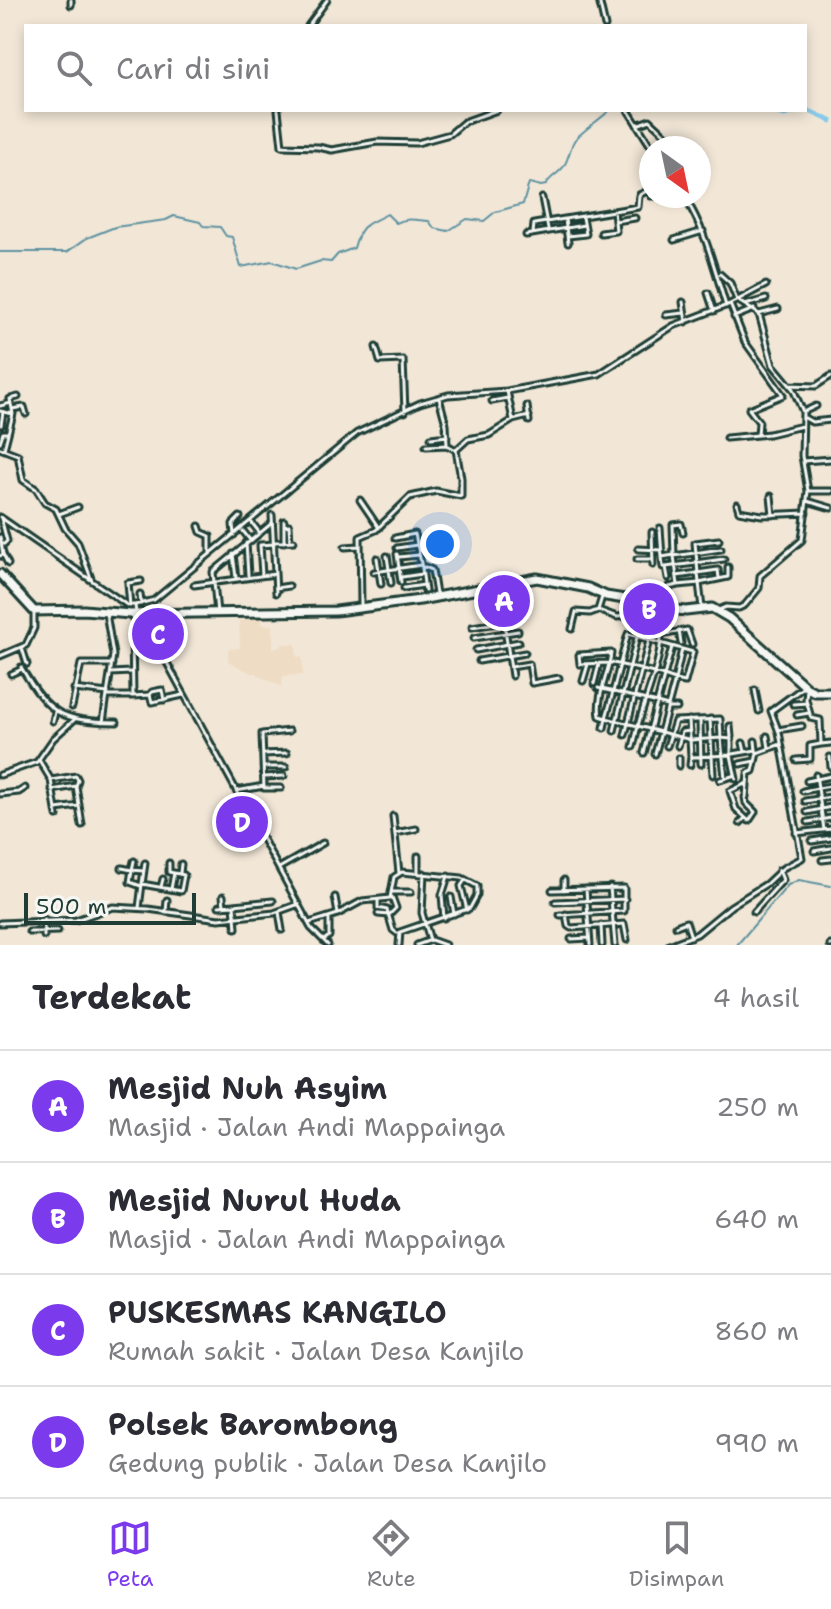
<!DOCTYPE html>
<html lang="id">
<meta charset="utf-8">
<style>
:root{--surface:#fff;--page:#f2f2f3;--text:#2b2b33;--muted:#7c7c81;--line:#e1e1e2;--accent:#7c3aed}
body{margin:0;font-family:"Shantell Sans",sans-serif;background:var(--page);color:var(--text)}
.compass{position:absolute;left:639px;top:136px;width:72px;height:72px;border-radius:50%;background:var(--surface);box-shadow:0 4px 12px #0003;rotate:147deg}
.scale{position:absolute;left:24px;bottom:20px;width:172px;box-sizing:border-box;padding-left:8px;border:4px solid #1f3d34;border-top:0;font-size:22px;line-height:28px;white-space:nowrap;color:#1f3d34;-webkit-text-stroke:6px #f6f6f2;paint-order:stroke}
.you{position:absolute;left:440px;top:544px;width:28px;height:28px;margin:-20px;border:6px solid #fff;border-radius:50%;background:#1a73e8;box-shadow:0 0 0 12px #1a73e833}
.badge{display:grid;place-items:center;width:52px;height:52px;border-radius:50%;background:var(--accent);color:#fff;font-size:26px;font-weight:700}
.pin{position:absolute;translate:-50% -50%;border:4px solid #fff;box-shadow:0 2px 8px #0006}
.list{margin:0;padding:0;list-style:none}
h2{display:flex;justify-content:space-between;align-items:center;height:104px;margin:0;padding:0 32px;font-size:34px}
h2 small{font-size:26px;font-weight:400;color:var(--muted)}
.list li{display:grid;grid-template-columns:52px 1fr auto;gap:24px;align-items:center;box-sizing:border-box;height:112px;padding:0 32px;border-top:2px solid var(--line)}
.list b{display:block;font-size:30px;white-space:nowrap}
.list p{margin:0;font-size:26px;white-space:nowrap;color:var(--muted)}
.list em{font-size:26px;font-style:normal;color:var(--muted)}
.icon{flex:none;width:44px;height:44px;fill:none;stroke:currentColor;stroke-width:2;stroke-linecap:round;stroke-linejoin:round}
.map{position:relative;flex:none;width:831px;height:945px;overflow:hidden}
.search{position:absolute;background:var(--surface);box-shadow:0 4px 12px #0003;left:24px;right:24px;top:24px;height:88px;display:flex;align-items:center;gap:20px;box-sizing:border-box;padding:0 28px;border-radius:0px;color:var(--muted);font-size:30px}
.sheet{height:552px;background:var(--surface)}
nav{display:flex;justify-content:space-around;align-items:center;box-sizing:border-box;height:112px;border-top:2px solid var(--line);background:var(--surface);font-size:22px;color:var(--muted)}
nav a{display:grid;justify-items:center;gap:4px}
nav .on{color:var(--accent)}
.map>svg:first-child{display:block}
.built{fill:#efdcc4}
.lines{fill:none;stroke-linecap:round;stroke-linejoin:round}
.stream{stroke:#5f92a1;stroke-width:2}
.river{stroke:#89caea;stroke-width:5}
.street-casing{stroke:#1f3d34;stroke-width:9}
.primary-casing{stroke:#1f3d34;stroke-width:13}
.street{stroke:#f6f6f2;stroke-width:3}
.primary{stroke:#f6f6f2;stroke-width:7}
</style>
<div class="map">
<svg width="831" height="945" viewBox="0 0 831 945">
<rect width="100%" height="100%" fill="#f2e7d7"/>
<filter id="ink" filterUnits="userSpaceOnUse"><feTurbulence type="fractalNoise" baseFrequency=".0125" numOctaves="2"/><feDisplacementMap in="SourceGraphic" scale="16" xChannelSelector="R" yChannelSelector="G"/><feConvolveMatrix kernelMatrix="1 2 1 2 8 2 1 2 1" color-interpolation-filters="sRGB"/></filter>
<g filter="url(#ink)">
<path class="built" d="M253,614h8l1,11h11v23l8,-1 1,-3h14l1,13h5l1,18 -20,1 -1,11 -23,-11 -2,-3h-6l-23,-12v-12l12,-1 -1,-27 15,-3z"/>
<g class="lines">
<path class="stream" d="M0,252h67l20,-14 28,-11 51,-7 8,-4 26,6 3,4 17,1 6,9 6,1 9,30 31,-6 24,8 25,-8 10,1 7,-8 16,-6c7,-26 14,-23 33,-34l9,9c12,-6 19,-3 33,-2l5,7 14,3 19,-12 17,2 11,-9 28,-8 6,-21 12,3 5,-1c4,-9 13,-11 18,-19 5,-8 6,-18 10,-25 4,-7 28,-23 36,-31
M737,945l51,-60 11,-5 32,6"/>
<path class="river" d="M805,109l26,12
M766,110l19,5 14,-5"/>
<defs>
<path id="street" d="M71,0v5
M599,0l6,26
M308,26l19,-26
M278,110l4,36 36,1 14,3 45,-8 40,1 33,-9 14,-12 33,-12
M628,110l24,38
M637,125l13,-5 30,28
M651,196h7
M684,196c22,35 30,71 42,110
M542,198l6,31
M565,219l3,24
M615,221l20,-3
M533,233l1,-9 104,-17 1,-12 12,-6
M601,233l15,-2 -2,-20
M526,235l58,-10
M568,236l18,-2 -3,-17
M674,240l29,-9
M720,274l10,9 7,17
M708,293l6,18
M683,302l3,20
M730,304l15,38 38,53 -34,14 10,13 -1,13
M745,305l21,-6
M759,314l19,-5
M666,315l18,-2
M734,317l20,-8
M376,347l4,14 23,-1 2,52
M790,385l26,1 15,-10
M507,391l6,29 16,-4
M492,401l16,-3
M0,406l11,-3
M527,406l2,15
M12,409l12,-2 2,7
M0,411l13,3
M803,412l13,-6
M805,418l7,4 19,-2
M1,425l2,-13
M431,438l16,-2
M726,438l43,-4 33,-8
M0,442l3,-9h5
M426,446l21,-1
M0,448l18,7 5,25 13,9 9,14 11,6 9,19 13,15 14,38
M4,449l9,-35 -3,-15 8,-2
M456,450l12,-11 21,-4 24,-15
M803,461l28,-2
M808,491h23
M771,496l2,19
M360,500l19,28
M807,501l24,7
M737,504l2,7 23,4 44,-2
M59,514l19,-7
M272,515l4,78
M0,517l127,88h8
M1,518l6,23 -3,3
M284,521v21
M252,523l7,9
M199,526l2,6 9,4v17
M284,526l5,-1 1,16
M660,528l2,29
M243,531l7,9
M652,532l1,33
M234,535l-1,-11 7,-7
M395,538l20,-4 7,34
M719,540l-24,3 4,40 29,-6v-10
M273,542l21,-1
M246,543l2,32
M345,547l14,-1
M397,548l20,-3
M638,549l24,1
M3,554l5,10
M233,554l3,24
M397,554l4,28
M0,556l3,-2 -3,-17
M387,556l4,27
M674,556l-1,-31 8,-1 2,9
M399,557l20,-2
M377,558l4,26
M637,559h16
M666,567h-3l-1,-10 12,-2
M374,572l47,-7
M262,575l-2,-30 14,-1
M677,576l41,-6 1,8
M402,577l20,-3
M668,578l-2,-11 58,-8
M194,585l81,-11
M494,586l10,36 8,54
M669,587l9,-2
M276,588l13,-2
M404,588l20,-3
M425,591l-3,-23 3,-1 7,3 4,24
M140,594l1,10
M602,597l-4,13 19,7 41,-4
M361,604l-1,-67 16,-7 34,-33 26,-6 25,5v-18l-5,-28 -9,-5 -1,-21 -7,-26
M130,606l-2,-23 13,-2
M702,608l-3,-25 -21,2 -4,-29 47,-7
M719,610l7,-3 13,1 6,-3 14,-17 1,-12 42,-36 6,-49 -6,-35 1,-44 -10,-23 -20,-24 -14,-51 -22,-14
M172,613l2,23
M217,613l-4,-41 59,-49
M136,614l-1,-9 19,-5 203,-167 63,-30 28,-8 59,-4 92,-17 74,-48 57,-22 36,-19
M132,617l21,20 158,291 17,17
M472,627l43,-7
M572,629l4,-17 14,1 8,-3
M679,631l2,12
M661,635l26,-5 5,14
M474,638l44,-7
M22,648l5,16
M476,650l43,-8
M0,656l26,-11 8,-17v-17
M479,661l46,-8
M21,667c28,48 40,54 96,55
M511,667l18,-3 3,19 27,-5
M111,673l20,-1
M11,674l11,-5
M583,681l5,-17
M594,684l5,-20
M598,688c23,6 47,11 70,18l-7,26 -23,-6c7,-28 21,-58 23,-88 0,-11 -3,-21 -2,-32
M74,689l34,4
M755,690l4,21
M109,696h24l-1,-65 3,-11
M133,696l16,-1
M164,700l-2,-10 -10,2 -2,3 2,7 31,-7
M793,704l14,-1
M668,706l7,-26 -11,-4 8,-29
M72,707l9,-43h31
M667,708h10
M797,715l12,-2
M710,719l3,56
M689,720l2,37 39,-2
M700,720l1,44
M53,721l2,-9
M103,722l10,-67 -7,-42
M730,726l1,11
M604,728l2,-10 32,8 -5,21
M778,730l24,-4
M614,731l23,-94
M625,735l24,-95
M767,736l2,12
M755,741l1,9
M743,743l2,9
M821,744l10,-1
M667,746l8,-25 45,-2 1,19 10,1v16l5,24
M678,746l4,-14 8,-1
M644,753l20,-77c-17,-5 -34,-10 -52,-13h-2l-30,1 -1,-9 32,-2c-2,20 -15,43 -11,63l6,2c8,-28 14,-56 22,-84l65,18 -8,30 -10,-2 7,-31
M263,754l24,-1
M655,754l6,-22 30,8 30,-2 4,40
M733,754l23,-4 1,3
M830,757l1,10
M679,758v8
M39,760l12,20 6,36
M796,760l14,-1v-13l11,-2 -1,-24 -9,-2 -5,-18 1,-12
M740,764l15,-3
M690,765l1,-8
M263,767h23
M0,775l37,-13 16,-23 22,-20
M264,777l20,-1
M51,780l25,-4 2,4 -2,6 -24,4
M720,780l15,-5
M807,781l24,-5
M76,786l6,39
M281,788h-17l-2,-54 27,-3
M236,791l28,-5
M803,791l15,-3 -2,-13
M0,794l19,-2 6,-4
M745,797l1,6 9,9 -6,9 -13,-12 -6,-18 17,-8
M746,797l2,-24 5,-2 4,-18 24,-9
M805,801l26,-4
M56,809l23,-3
M807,812l24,-5
M393,816l6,57
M808,822l23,-4
M740,823l5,-5
M824,830l-6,-42 13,-2
M395,833l21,-4
M796,833l35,-4
M812,841l19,-3
M814,851l17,-3
M418,856v16
M822,860l9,-1
M122,868l10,2 2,-9
M279,868l44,-25
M180,873l1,-9
M424,873l-2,40 8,27
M465,880l-4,6 6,24
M564,880v10
M142,884l3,-21
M141,886l-11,-4 2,-12 11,1
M161,887l2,-8
M610,887l5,58
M171,889l3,-16
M586,889l4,56
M552,890l72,-2v23l-64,4
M393,892h18
M223,896l1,10
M335,897l3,17
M451,897l3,17
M378,900v8l9,2 6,20 4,3
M555,902l70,-3
M219,906l15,-1
M139,908l3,-24 39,7 3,-16 -15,-3v-9
M166,912l1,-12
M279,912l3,18
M754,912l29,-32 -4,-10
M378,914l11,1
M566,914l2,12 3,2 53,-4 3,16
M389,915l7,-7 -4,-11
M444,918l-2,-23 6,-19
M44,919v17
M0,923l76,-3 37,-13 35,2 71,10 55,-6 25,-9
M309,923l29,-9 24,-13 28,-3 4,-21 8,-5 60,6 15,8v9l-7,13 -70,24 -1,13
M601,925l1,20
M676,926l10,-4 5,15
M236,928l-2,-23 39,-4
M29,932l29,-1
M571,939l18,-1
M324,940l5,-4v-17
M417,945l14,-5 14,5
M669,945l28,-11 34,-28 35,-22 17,-16 19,-10 -23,-126 -8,-21 34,-25
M830,945h1"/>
<path id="primary" d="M0,574l34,37 50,-1 46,4 206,-3 84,-11 117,-22 51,10 18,8 44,7 18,6 18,2 26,-3 17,10 78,70 8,4h16"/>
</defs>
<use href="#street" class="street-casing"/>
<use href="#primary" class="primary-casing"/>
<use href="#street" class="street"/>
<use href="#primary" class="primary"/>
</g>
</g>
</svg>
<svg class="compass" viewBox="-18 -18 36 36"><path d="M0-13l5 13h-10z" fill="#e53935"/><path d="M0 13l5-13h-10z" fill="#7c7c81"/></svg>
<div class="scale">500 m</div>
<div class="you"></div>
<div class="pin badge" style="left:504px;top:601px">A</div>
<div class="pin badge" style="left:649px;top:609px">B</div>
<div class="pin badge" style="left:158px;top:634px">C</div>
<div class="pin badge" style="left:242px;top:822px">D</div>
<div class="search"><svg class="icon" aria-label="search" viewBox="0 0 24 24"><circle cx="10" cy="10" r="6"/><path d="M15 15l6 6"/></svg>Cari di sini</div>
</div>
<section class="sheet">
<h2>Terdekat<small>4 hasil</small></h2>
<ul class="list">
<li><span class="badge">A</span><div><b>Mesjid Nuh Asyim</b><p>Masjid · Jalan Andi Mappainga</p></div><em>250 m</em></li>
<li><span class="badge">B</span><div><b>Mesjid Nurul Huda</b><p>Masjid · Jalan Andi Mappainga</p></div><em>640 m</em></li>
<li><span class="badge">C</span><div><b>PUSKESMAS KANGILO</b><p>Rumah sakit · Jalan Desa Kanjilo</p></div><em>860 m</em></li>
<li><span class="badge">D</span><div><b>Polsek Barombong</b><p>Gedung publik · Jalan Desa Kanjilo</p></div><em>990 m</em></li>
</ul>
</section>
<nav>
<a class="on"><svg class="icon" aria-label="map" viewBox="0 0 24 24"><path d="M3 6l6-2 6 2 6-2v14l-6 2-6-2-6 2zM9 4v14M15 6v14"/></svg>Peta</a>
<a><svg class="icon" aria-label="directions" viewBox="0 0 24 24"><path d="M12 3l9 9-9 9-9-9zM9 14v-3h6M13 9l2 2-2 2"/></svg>Rute</a>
<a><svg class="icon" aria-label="saved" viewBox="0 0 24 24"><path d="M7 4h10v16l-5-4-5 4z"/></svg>Disimpan</a>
</nav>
